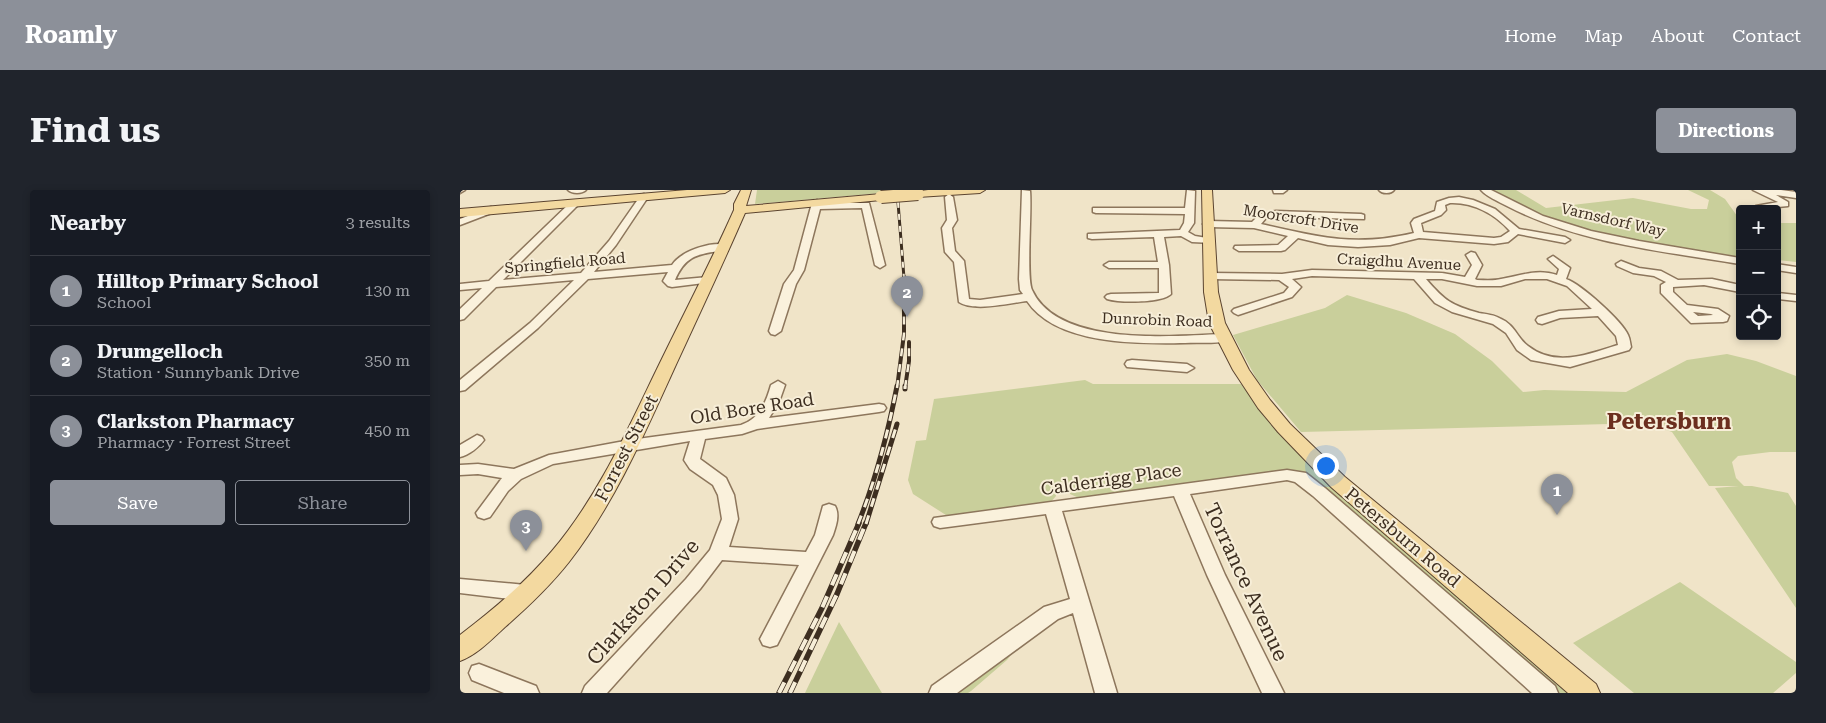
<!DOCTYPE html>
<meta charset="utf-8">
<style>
:root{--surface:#171b24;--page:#20242c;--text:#f1f3f6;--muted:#9ea1a6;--line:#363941;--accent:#8c9099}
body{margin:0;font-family:"Roboto Serif",serif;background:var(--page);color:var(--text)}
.controls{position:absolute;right:15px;top:15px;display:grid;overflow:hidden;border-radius:5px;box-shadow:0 2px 8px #0003}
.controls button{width:45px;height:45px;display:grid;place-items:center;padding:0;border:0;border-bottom:1px solid var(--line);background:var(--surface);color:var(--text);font:25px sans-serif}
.you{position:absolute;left:865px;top:275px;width:18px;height:18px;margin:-12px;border:4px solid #fff;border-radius:50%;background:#1a73e8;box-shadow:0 0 0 8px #1a73e833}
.badge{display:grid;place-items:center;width:32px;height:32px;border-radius:50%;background:var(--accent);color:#fff;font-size:16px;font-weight:700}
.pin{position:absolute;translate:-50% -41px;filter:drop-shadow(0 1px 2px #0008)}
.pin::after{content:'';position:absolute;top:26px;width:18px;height:15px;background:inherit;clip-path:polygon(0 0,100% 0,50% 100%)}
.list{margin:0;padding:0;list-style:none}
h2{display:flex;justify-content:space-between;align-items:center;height:65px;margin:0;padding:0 20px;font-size:21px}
h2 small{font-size:16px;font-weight:400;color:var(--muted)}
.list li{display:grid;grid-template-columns:32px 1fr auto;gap:15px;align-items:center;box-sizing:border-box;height:70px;padding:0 20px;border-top:1px solid var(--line)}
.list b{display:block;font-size:19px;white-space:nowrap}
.list p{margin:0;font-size:16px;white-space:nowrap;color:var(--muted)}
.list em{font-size:16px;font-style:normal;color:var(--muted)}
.actions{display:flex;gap:10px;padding:15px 20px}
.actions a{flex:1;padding:11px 0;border:1px solid var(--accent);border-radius:5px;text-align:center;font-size:18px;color:var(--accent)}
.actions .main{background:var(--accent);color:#fff}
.icon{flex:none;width:28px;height:28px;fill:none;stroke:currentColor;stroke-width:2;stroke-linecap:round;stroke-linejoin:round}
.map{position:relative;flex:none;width:1336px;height:503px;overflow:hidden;border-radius:5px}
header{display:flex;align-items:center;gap:30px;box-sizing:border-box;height:70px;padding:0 25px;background:var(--accent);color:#fff}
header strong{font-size:24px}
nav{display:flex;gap:28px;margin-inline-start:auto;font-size:18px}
.intro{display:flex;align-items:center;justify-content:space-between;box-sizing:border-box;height:120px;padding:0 30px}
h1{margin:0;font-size:35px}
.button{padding:12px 22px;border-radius:5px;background:var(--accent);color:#fff;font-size:18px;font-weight:700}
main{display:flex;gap:30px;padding:0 30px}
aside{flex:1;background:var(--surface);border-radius:5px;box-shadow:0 2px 8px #0003}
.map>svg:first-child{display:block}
.green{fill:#c9cf9b}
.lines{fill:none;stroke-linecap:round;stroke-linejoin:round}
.minor-casing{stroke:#8d765c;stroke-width:3}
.major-casing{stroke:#5b4430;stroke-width:2}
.minor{fill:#faf1dc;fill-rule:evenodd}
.major{fill:#f3d9a0;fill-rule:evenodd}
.rail-far3-casing{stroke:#3d2e20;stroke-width:3}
.rail-far2-casing{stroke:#3d2e20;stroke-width:4}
.rail-far1-casing{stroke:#3d2e20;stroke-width:5}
.rail-casing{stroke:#3d2e20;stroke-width:5.5}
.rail-far3{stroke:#f7eed8;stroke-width:2;stroke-dasharray:6;stroke-linecap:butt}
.rail-far2{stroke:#f7eed8;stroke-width:2.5;stroke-dasharray:8;stroke-linecap:butt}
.rail-far1{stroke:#f7eed8;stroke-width:3;stroke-dasharray:9;stroke-linecap:butt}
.rail{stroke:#f7eed8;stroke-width:4;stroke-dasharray:12;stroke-linecap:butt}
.major-bridge-casing{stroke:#5b4430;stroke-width:14;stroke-linecap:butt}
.major-bridge{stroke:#f3d9a0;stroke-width:12}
.labels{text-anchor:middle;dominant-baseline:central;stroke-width:4;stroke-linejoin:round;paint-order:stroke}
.far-street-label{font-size:15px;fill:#3d2e20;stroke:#f7eed8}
.street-label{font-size:18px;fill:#3d2e20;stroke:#f7eed8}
.near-street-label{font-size:21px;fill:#3d2e20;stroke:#f7eed8}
.district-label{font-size:22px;font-weight:bold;fill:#6b2e1e;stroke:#f7eed8}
</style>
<header>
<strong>Roamly</strong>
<nav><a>Home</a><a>Map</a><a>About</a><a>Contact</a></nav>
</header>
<div class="intro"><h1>Find us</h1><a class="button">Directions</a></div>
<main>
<aside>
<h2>Nearby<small>3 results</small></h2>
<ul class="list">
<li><span class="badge">1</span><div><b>Hilltop Primary School</b><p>School</p></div><em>130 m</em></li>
<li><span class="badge">2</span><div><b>Drumgelloch</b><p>Station · Sunnybank Drive</p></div><em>350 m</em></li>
<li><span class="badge">3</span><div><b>Clarkston Pharmacy</b><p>Pharmacy · Forrest Street</p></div><em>450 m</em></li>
</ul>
<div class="actions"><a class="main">Save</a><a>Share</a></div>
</aside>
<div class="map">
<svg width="1336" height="503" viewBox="0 0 1336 503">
<rect width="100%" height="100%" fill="#f0e4c8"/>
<path class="green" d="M297,0h136v2l-138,12z
M1034,0h22l30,18 87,-10 58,11h16l2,-9 -21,-10h22l15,9 15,21v38c-66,-11 -136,-18 -199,-42 -16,-7 -32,-17 -47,-26z
M1317,33h19v39l-19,-2z
M887,105l59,18 49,21 37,27 31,31 21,-2 82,2 61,-32 40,-6 29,7 40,15v76h-26l-32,4 -6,6 4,16 8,8h8l36,7 8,13v102l-81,-120 24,-2h-30l-37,-54 -26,-9 -345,9 -44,-52 -24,-45 92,-27z
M625,190l8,4h148l36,46 37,39 258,224h-17l-254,-219 -220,25 -11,-5 -3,-13 -13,3 2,12 -6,7 -101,14 -36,-23 -5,-14 8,-39 10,-1 8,-41z
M1220,392l116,80v11l-23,20h-139l-61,-50z
M379,432l43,71h-77z
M551,465l-4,5 -36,31 -3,2h-10z"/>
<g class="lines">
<defs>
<path id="minor" d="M0,0h5l-5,3z
M108,0h18c-4,4 -14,4 -18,0z
M562,0l8,1c2,20 -4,86 2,99 26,57 139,46 191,44l4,1 2,3 -2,3c-13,3 -28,1 -42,2 -47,1 -129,2 -158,-42 -17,2 -53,11 -68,1l-5,-40 -9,-10 -3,-24 5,-8 -2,-23 4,-3 4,3 4,23 -5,8 3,23 9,10 5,38 11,1 43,-6 -3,-4 -1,-11z
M727,0l8,1 -1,32 -6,9 7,4 18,3v4l-21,-1 -11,-6 -17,1 5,28 2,29c-9,9 -51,9 -64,5l-2,-2 2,-2 4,-1 48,-1v-25h-50l-5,-3 5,-3h49l-4,-25 -62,2 -4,-1v-4l92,-4 4,-7 1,-9 -89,-1 -3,-1v-4h92z
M813,0h14l-4,3h-9z
M919,0h15c-3,4 -12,4 -15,0z
M1021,0h10l52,26 48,15 48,10 101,17v6c-79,-13 -162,-21 -233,-58 -9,-5 -20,-9 -26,-16z
M1293,0h28l15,2v6l-20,-3 12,7v4l-33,3 1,-3 22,-4z
M184,4l4,3 -32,48 -22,27 78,-7c9,-14 39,-24 56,-20v4c-27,6 -41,3 -53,31l33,-3 4,1 2,2 -2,2 -40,5 -4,-1 -5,-5 5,-9 -80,7 -50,49 -73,62 -5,1v-11l70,-57 44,-43 -78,7 -32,32 -4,1v-11l22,-21 -22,2v-6l29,-3 83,-80h6v4l-75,75 78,-7 28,-32 32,-46z
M999,7l14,3 22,9 24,20 46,8 5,3 -5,3 -47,-9 -10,8 -14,2 -75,-6 -29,7 -32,2 -30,-2 -30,-7 -13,12 -4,1h-42l-5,-3 1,-2 43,-1 10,-9 -34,-8 -46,-1 -5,-3 5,-3 44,1 8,-8 16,-3 85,3 3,1v4l-88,-2 -10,1 -5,6c57,13 94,23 153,9l-3,-10 3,-4 21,-8 2,-9 12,-4zM990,13c23,-1 45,11 60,28l-9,6 -7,1 -71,-6 -2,-9 20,-8 5,-5 -1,-5z
M357,10l5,3h47l16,62 -5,3 -5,-3 -13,-57 -42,1 -16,61 -8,14 -15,47 -6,4 -4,-1 -2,-3 15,-47 10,-14 18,-67z
M31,17l3,1v4l-34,13v-6z
M1011,62l4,1 7,12 -7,14 2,1c8,0 17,1 24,-1 19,-3 36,-11 56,-4l2,-6 -11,-10 5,-3 17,12 -4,11c15,5 56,42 62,56 2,4 2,8 3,12l-2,3 -59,17 -39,-7 -14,-10 -11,-17 -13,-9 -41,-12 -17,-9 -21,-24 -102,-3 -20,3 9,8 -9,10 -54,18 -4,-2 -2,-2 2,-2 50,-16 5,-6 -10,-7 -69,-1 -5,-3 5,-3 72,1 30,-4 130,3 23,4 7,-12 -6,-10zM966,89h16l35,7h24l24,-7h22l20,7 25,23 -33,2 -21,6 -2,3 2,3 4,1 18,-6 38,-2 18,20 2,9c-30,9 -62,23 -90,1 -11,-8 -13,-21 -27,-27 -6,-4 -15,-5 -22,-6 -28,-8 -34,-12 -53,-34z
M1161,71l18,7 22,3 17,9 34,-1 28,6v7l-36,-7 -31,2v5l14,13 31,4 11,7 -2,5 -4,1 -32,1 -30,-30v-8l5,-3 -12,-6 -21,-3 -16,-7 -1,-2zM1233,122l18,2 2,1 -15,1z
M1317,74l19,3v6l-19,-3z
M1317,103l19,2v6l-19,-2z
M672,170l55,4 7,4 -7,4 -60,-5 -2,-3 2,-3z
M318,191l7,4 -6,17 -10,16 110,-14 5,1 2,3 -2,3 -5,1 -122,17 -15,5 -37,5 -5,20 26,19 8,17 4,24 -9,28 77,5 9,-17 8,-29 6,-2 6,2c5,9 1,20 -2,29l-56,110 -7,2 -7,-2 -3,-6 39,-74 -77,-5 -22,29 -93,104h-25l3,-7 101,-107 24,-29 12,-31 -4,-24 -5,-10 -23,-16 -6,-9 6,-19 -137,23 -32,15 -13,12 -18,26 -6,2 -6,-2 -2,-4 26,-35 -24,-4 -18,1v-10l18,-1 36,5 35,-14 81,-15 111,-15c18,-6 25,-22 30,-40z
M17,245l5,2 2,3c-5,7 -15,15 -24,17v-12z
M827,280l19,3 19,15 230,198 3,7h-26l-219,-197 -18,-14 -8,-2 -97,14 35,81 59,118h-22l-55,-118 -33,-79 -112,15 55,182h-22l-22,-80 -15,6 -101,74h-28l3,-7 112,-79 26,-8 -24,-85 -106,14 -6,-2 -2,-4 2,-4z
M0,389l66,6 7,3 2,5 -2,5 -7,3 -66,-8z
M19,474l57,22 3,7h-35l-32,-13 -3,-7 3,-7z"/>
<path id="major" d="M227,0h43l-5,3 -265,24v-8z
M281,0h10l-5,16 135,-12 6,3 -6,3 -136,13c-23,53 -47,104 -71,156 -30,66 -60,135 -105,193 -19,24 -41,45 -64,65 -13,12 -28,28 -45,34v-26c33,-25 65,-52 92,-84 45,-53 74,-118 104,-180 26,-54 54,-107 78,-161v-6z
M468,0h57l-5,3 -62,4 -6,-3 2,-2z
M742,0h10l6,102 7,31 24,47 21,30 20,24 55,53 251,207 4,9h-32l-237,-206 -53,-55 -20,-24 -25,-38 -24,-47 -5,-31z"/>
</defs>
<use href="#minor" class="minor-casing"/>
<use href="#major" class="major-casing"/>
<use href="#minor" class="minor"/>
<use href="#major" class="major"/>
<defs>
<path id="rail-far3" d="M437,0l7,88"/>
<path id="rail-far2" d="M437,198l7,-54v-57
M445,198l4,-27v-19"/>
<path id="rail-far1" d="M445,199v-3
M398,334c18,-45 30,-91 39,-138
M406,334l31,-100"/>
<path id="rail" d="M319,503l43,-85 37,-85
M330,503l47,-99 29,-71"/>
</defs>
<use href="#rail-far3" class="rail-far3-casing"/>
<use href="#rail-far2" class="rail-far2-casing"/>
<use href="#rail-far1" class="rail-far1-casing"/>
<use href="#rail" class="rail-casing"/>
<use href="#rail-far3" class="rail-far3"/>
<use href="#rail-far2" class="rail-far2"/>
<use href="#rail-far1" class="rail-far1"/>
<use href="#rail" class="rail"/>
<defs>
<path id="major-bridge" d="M421,7l37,-3"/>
</defs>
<use href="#major-bridge" class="major-bridge-casing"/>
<use href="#major-bridge" class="major-bridge"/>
</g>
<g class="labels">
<g class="far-street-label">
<text transform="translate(841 29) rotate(9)">Moorcroft Drive</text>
<text transform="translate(1153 30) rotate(13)">Varnsdorf Way</text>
<text transform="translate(939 72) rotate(3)">Craigdhu Avenue</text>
<text transform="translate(105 73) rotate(-5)">Springfield Road</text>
<text transform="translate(697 130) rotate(2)">Dunrobin Road</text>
</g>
<g class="street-label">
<text transform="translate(292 218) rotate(-9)">Old Bore Road</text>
<text transform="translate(166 258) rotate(-63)">Forrest Street</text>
<text transform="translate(651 289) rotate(-8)">Calderrigg Place</text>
<text transform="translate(943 347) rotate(40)">Petersburn Road</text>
</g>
<g class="near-street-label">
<text transform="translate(786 392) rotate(65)">Torrance Avenue</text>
<text transform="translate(183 412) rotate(-49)">Clarkston Drive</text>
</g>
<g class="district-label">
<text x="1209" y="231">Petersburn</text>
</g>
</g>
</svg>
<div class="controls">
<button>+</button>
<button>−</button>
<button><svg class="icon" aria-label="locate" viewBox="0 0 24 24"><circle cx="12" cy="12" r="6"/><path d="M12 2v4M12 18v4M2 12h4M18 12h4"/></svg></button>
</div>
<div class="you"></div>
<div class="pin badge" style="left:1097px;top:325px">1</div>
<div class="pin badge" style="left:447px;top:127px">2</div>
<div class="pin badge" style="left:66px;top:361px">3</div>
</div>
</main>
